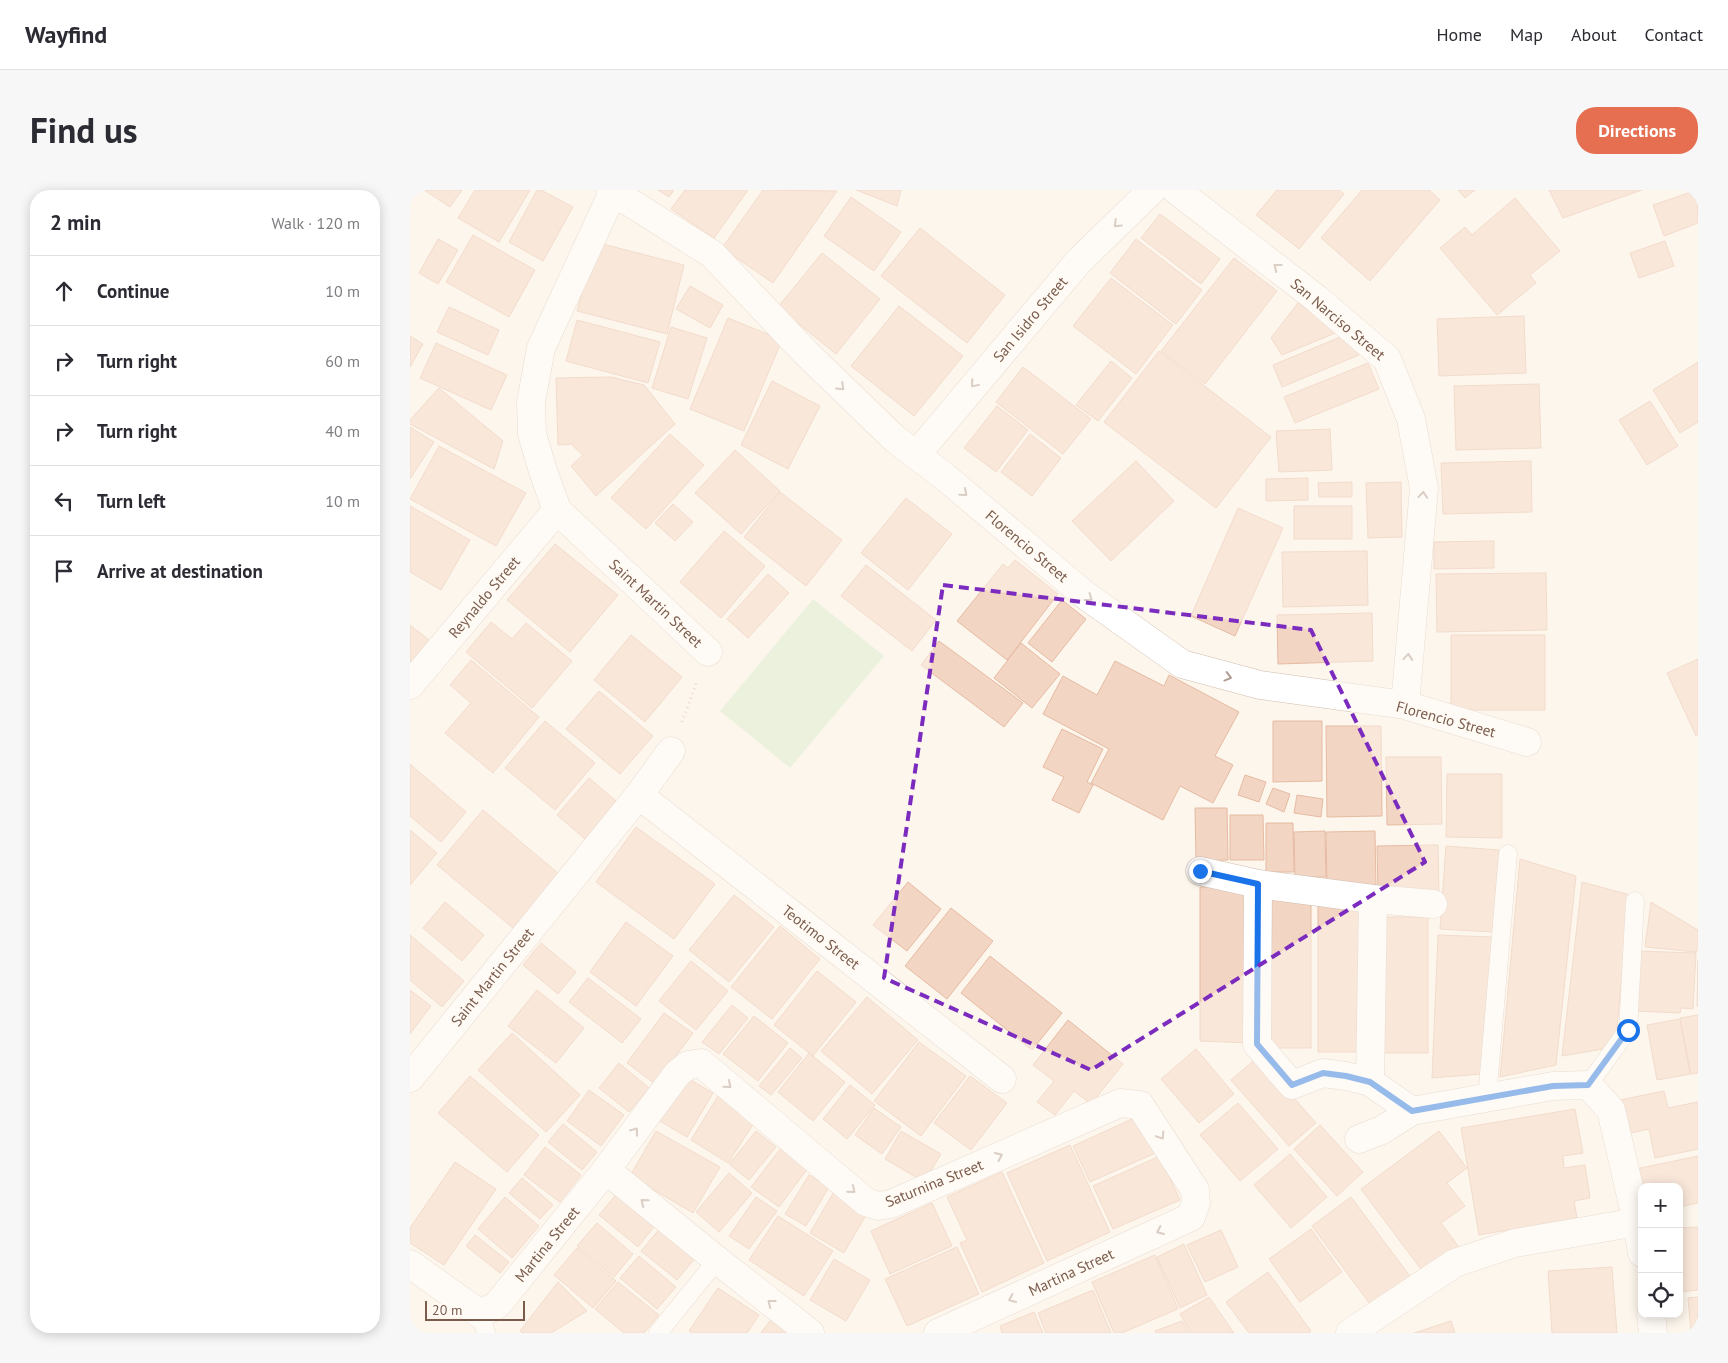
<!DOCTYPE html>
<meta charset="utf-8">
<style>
:root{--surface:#fff;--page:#f7f7f7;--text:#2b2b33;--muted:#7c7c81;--line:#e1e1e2;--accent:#e76f51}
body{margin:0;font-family:"PT Sans",sans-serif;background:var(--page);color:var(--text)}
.controls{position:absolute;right:15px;bottom:15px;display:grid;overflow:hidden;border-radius:10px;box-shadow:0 2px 12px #0003}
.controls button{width:45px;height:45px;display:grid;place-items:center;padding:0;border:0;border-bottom:1px solid var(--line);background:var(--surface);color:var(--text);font:25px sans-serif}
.scale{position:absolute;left:15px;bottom:12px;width:100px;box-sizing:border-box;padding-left:5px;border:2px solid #7a5c4d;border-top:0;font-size:14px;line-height:18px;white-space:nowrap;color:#7a5c4d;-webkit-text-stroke:4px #fffaf3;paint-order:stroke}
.stop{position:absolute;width:15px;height:15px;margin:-11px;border:4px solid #1a73e8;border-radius:50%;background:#fff}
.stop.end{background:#1a73e8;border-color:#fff;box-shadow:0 1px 5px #0008}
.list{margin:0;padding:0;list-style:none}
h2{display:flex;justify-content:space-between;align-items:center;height:65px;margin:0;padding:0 20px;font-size:21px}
h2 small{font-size:16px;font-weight:400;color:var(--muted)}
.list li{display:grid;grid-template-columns:32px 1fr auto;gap:15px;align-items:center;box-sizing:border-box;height:70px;padding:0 20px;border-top:1px solid var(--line)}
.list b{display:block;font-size:19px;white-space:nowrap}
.list em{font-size:16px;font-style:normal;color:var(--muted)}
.icon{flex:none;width:28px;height:28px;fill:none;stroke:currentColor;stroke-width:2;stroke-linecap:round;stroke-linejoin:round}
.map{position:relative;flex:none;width:1288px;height:1143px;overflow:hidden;border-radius:20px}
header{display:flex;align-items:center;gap:30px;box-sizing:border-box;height:70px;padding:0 25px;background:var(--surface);border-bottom:1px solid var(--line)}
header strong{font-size:24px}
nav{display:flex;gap:28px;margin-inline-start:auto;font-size:18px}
.intro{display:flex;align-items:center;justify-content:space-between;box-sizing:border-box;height:120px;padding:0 30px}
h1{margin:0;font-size:35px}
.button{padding:12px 22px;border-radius:20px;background:var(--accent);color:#fff;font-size:18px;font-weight:700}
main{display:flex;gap:30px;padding:0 30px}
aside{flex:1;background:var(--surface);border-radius:20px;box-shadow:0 2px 12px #0003}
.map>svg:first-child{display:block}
.green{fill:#d8ecc9}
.building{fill:#f3d5c3;stroke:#e6bba3}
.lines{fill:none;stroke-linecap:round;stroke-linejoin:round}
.lane-casing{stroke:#d1beb0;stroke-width:19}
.street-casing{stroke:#d1beb0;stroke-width:29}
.path{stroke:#d9b8a5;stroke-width:3;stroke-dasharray:1 4;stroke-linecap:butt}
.lane{stroke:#fff;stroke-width:18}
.street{stroke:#fff;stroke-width:28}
.oneway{stroke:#af9d94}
.route{stroke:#1a73e8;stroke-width:6}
.marked{fill:none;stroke:#7b2cbf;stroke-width:4;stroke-dasharray:10 6;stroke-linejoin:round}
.labels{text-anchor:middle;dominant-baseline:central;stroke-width:4;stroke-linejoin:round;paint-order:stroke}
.street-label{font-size:15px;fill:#7a5c4d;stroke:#fffaf3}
</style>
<header>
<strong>Wayfind</strong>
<nav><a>Home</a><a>Map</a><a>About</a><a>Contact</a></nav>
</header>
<div class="intro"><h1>Find us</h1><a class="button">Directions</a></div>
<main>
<aside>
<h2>2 min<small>Walk · 120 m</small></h2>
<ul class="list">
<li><svg class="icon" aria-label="ahead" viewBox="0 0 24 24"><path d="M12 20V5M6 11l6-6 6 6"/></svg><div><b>Continue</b></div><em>10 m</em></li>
<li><svg class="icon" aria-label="right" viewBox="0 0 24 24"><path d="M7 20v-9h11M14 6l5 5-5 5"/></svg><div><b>Turn right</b></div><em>60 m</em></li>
<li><svg class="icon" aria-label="right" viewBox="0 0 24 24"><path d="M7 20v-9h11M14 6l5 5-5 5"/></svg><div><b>Turn right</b></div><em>40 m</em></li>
<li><svg class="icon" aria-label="left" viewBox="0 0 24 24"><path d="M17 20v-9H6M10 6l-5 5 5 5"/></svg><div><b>Turn left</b></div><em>10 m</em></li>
<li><svg class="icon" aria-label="arrive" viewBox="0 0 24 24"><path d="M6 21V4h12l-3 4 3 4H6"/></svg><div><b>Arrive at destination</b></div></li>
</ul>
</aside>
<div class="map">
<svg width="1288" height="1143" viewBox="0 0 1288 1143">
<rect width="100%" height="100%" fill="#fdf6ec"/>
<path class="green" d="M403,409l71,57 -94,112 -70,-57z"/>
<path class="building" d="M14,0h38l-12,17z
M65,0h55l-31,52 -41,-24z
M127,0h4l32,17 -30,54 -34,-19z
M248,0h16l-5,7z
M275,0h63l-34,48 -43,-29z
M353,0l74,1 -64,92 -51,-35z
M446,0h45l-4,16z
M867,0h62l5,4 -45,55 -43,-34z
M952,0h67l11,10 -70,81 -49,-43z
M1048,0h17l-10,8z
M1139,0h93l-79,28z
M1287,0l1,33 -34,13 -11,-31z
M441,7l50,35 -27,39 -50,-35z
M1105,8l45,53 -30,24 6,8 -39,32 -57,-67 25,-21 7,8z
M750,24l60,45 -19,25 -60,-46z
M510,38l85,67 -38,48 -86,-67z
M63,45l62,35 -26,47 -63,-35z
M28,49l20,11 -20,34 -19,-11z
M726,49l66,51 -26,34 -66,-51z
M1255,51l9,25 -35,12 -9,-25z
M185,52l89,23 -17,69 -90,-23z
M412,63l58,46 -44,55 -58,-47z
M824,68l43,33 -72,93 -44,-33z
M701,88l62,47 -37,49 -63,-48z
M280,96l33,19 -13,23 -34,-19z
M888,113l40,29 -56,23 -11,-17z
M489,116l64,50 -49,60 -63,-50z
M39,117l50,23 -11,25 -51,-23z
M1114,126l2,57 -87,3 -2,-57z
M318,128l54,22 -38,91 -54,-22z
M167,130l83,22 -12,41 -82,-22z
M261,137l36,11 -19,61 -36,-11z
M940,143l9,22 -77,32 -9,-22z
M0,146l13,8 -13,23z
M26,153l71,32 -16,35 -71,-32z
M749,161l112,86 -55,71 -112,-86z
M701,171l21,17 -34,43 -22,-16z
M1288,172v60l-18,11 -27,-43z
M958,173l11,26 -84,34 -11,-26z
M613,177l68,52 -28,35 -67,-52z
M201,187l33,8 31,39 -79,72 -25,-30 12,-11 -10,-9v-2l-15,1 -2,-67z
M362,191l48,25 -32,63 -47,-24z
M1129,194l2,64 -85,2 -2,-64z
M29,198l64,53 -9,28 -84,-45v-4z
M1240,211l28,45 -31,19 -28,-45z
M587,216l31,24 -32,42 -32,-24z
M0,237l24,15 -24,37z
M920,239l2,41 -53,2 -3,-41z
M260,244l34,31 -58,64 -35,-31z
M620,244l31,24 -29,38 -31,-24z
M29,256l87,47 -30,53 -86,-47z
M325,260l45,41 -39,43 -46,-41z
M726,271l38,40 -63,60 -39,-40z
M1121,271l1,51 -89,2 -2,-51z
M898,288v22l-42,1v-22z
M942,292v15h-33l-1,-14z
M991,292l1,55 -34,1 -2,-55z
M370,302l62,48 -36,46 -62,-49z
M496,308l46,36 -44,56 -47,-37z
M263,314l20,18 -18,19 -20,-18z
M0,316l60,34 -29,50 -31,-18z
M884,316h58v33h-58z
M828,318l45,20 -48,108 -44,-20z
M314,341l41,35 -44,52 -41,-36z
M1084,351v27l-60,1v-27z
M145,354l63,51 -48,57 -63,-52z
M957,361l1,54 -85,2 -1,-55z
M605,370l43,34 -51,66 -50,-39 46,-57 5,4z
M456,375l70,55 -24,31 -71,-55z
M1136,383l1,57 -110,2 -1,-58z
M358,384l21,19 -41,45 -21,-19z
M652,410l24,19 -34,43 -24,-19z
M962,423l1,48 -95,3 -1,-49z
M81,432l21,17 14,-16 46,38 -40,47 -66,-56z
M0,435l19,15 -19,23z
M221,445l51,42 -37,45 -51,-42z
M1041,445h94v75h-94z
M529,451l84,62 -19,24 -83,-62z
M611,453l39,31 -28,34 -38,-30z
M1288,469v76l-2,1 -29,-63z
M61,470l68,57 -46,56 -48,-40 26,-30 -21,-18z
M705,471l49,25 5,-11 70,37 -24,44 18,9 -20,38 -33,-17 -17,34 -72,-37 18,-34 -66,-35 20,-38 34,19z
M189,501l54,45 -33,38 -54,-45z
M135,531l50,42 -40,47 -50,-42z
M863,531h49v60l-49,1z
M916,536h55l1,90 -55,1z
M652,539l41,20 -16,33 6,3 -14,28 -27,-13 12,-23 -21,-10z
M976,567h55l1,67 -55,1z
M0,574l56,48 -25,30 -31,-26z
M1037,584h55v64l-56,-1z
M835,585l21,7 -7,20 -21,-7z
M179,588l27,23 -31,38 -28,-24z
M863,598l17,6 -6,18 -18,-8z
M887,605l26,4 -2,18 -27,-4z
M785,618h32l1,52 -32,1z
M73,620l76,64 -46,54 -76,-63z
M820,625h33l1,45h-34z
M856,633h27l1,49h-28z
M226,637l79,57 -41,55 -78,-57z
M0,640l27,23 -27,32z
M915,641l1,46h-31l-1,-45z
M965,641l1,56h-49l-1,-55z
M1028,655l1,51 -61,-7 -1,-43z
M1036,656l53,4 -6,82 -53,-3z
M1110,669l56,17 -20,189 -56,12z
M498,692l33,27 -34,42 -34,-26z
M1172,692l48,13 -15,152 -53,9z
M790,697h48v156l-48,-2z
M324,705l40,32 -45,55 -40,-32z
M857,706h44v152h-44z
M35,712l39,33 -22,26 -39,-33z
M908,712h45v150h-45z
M1241,712l47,28v18l-2,4 -51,-5z
M541,718l42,33 -46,58 -42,-33z
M969,727h49v136h-49z
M216,732l47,34 -37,50 -46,-34z
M370,736l40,33 -48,60 -41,-32z
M0,745l54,46 -22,26 -32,-27z
M1028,745l54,2 -11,137 -49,4z
M131,753l35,29 -18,22 -35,-29z
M1228,761l58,2 -3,56 -12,-1 -1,5 -44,-2z
M580,766l72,57 -30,37 -71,-57z
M1288,770v46h-1z
M281,771l37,30 -32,39 -37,-29z
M407,781l39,31 -43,54 -39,-31z
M178,788l53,41 -19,24 -53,-41z
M0,800l21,16 -21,28z
M127,800l47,38 -28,35 -48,-37z
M457,807l51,43 -46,54 -51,-43z
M322,815l16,13 -29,36 -17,-12z
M254,823l29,20 -38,51 -28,-21z
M1288,825v58l-7,1 -11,-56z
M344,826l34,27 -30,38 -35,-27z
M1270,829l10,55 -33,6 -10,-55z
M658,830l55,44 -32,40 -17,-13 -19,24 -18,-13 17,-21 -21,-16z
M102,843l68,62 -34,37 -68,-62z
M509,852l47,34 -45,60 -47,-35z
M380,858l12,10 -31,37 -12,-9z
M786,859l38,45 -35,29 -38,-44z
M399,863l36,29 -32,39 -35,-29z
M848,867l58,66 -27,23 -58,-66z
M209,873l30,25 -20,24 -30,-24z
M60,886l69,59 -32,37 -69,-59z
M274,886l29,17 -26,44 -29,-17z
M560,886l37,27 -36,47 -37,-27z
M440,895l25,20 -28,34 -24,-20z
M179,900l35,25 -23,31 -34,-25z
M1254,901l4,17 30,-6v47l-43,9 -6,-29 -27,6 -7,-34z
M308,906l38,24 -28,43 -37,-23z
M828,913l40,46 -38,32 -40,-46z
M464,918l27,19 -19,27 -27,-19z
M1165,919l8,44 -20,3 1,12 21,-3 5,33 -16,3 3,17 -98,17 -18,-107z
M733,924l17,37 -70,31 -17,-36z
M153,934l34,28 -15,18 -34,-28z
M910,935l43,47 -26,24 -43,-47z
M246,941l64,36 -27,46 -63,-37z
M346,941l20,16 -27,33 -20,-16z
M491,941l40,23 -17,28 -39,-23z
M1029,941l28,37 -20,15 18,23 -24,17 20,27 -35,26 -65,-87z
M374,954l27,20 -32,43 -28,-20z
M660,955l40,87 -63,29 -40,-88z
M135,957l36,28 -21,27 -36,-27z
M880,964l37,43 -36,31 -37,-43z
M750,966l20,44 -67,29 -20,-43z
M1288,966v47l-19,4v-20h-37l-11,-17z
M45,972l41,27 -52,76 -34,-22v-15z
M592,982l42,91 -62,29 -22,-49 7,-3 -20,-43z
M319,983l23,20 -33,39 -23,-20z
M399,985l20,12 -23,39 -21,-12z
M112,988l31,27 -13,14 -31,-26z
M426,998l34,20 -26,45 -34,-20z
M209,1001l38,32 -19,24 -39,-32z
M95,1007l34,29 -27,32 -34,-29z
M346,1007l21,14 -28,38 -20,-13z
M941,1007l61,82 -39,29 -61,-82z
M522,1013l20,43 -62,28 -19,-43z
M368,1026l55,35 -29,45 -55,-36z
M187,1033l36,31 -19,23 -37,-31z
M252,1036l35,30 -20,24 -36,-29z
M1288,1037v63l-19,2v-64z
M901,1039l31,43 -42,30 -31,-43z
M811,1040l17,37 -33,15 -18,-37z
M65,1045l34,27 -9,11 -34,-27z
M774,1054l23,51 -27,13 -23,-51z
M547,1057l22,47 -72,32 -22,-47z
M167,1058l39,33 -23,27 -39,-33z
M745,1065l23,54 -56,24h-8l-22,-51z
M229,1066l37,31 -19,22 -37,-31z
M424,1069l36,21 -24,41 -36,-21z
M1202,1077l5,66h-65l-4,-62z
M858,1082l43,59 -2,2h-60l-23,-31z
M148,1092l29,29 -36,22h-28l-3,-2z
M208,1092l41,33 -15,18h-20l-29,-24z
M308,1098l41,27 -12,18h-55l-3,-2z
M683,1100l18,43h-65l-8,-20z
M799,1107l25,36h-43l-11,-19z
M1288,1107v36h-7l-3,-35z
M624,1122l9,21h-41l-2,-7z
M365,1124l26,19h-40z
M772,1131l7,12h-33l-1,-2z
M1041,1131l4,12h-41z"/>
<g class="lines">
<defs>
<path id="lane" d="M1178,895l40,-55 7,-129
M1077,908l21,-244
M70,1124l6,19
M248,1143l59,-73"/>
<path id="street" d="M200,0l102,64 94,99 89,86 50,38 140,118 97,69 78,21 145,20 122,37
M766,0l141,109 70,60 24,60 13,69 -19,217
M203,2l-72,156 -10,54 1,32 11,37 14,39 151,142
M506,265l163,-194 73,-71
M0,495l147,-175
M229,605l363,284
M790,681l58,13 115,15 60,5
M848,694l-1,160 35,41 31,-12 23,3 24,6 42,29
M0,888l229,-283 32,-44
M960,892l3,-183
M949,949l23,-9 30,-19 141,-25 35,-1 23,25 26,112 5,31
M196,980l111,90 93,73
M0,1074l70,50 17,-9 109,-135 71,-96 11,-9 13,-2 165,139 12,4 13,-2 229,-101 20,2 55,85 1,13 -5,14 -253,116
M1241,1124l2,19
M940,1143l105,-70 60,-20 122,-21"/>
</defs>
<use href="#lane" class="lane-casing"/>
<use href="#street" class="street-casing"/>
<path class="path" d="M272,532l15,-41"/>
<use href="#lane" class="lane"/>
<use href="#street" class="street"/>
</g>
<defs><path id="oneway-chevron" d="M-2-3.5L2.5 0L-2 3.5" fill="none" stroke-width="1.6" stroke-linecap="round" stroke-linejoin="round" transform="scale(1.25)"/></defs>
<g class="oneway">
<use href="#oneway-chevron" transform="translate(707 34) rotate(136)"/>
<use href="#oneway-chevron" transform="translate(867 77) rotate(-142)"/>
<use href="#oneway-chevron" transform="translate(564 194) rotate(130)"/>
<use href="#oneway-chevron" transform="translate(431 197) rotate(44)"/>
<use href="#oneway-chevron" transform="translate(554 303) rotate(40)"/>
<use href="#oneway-chevron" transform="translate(1013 305) rotate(-86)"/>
<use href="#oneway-chevron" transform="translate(679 408) rotate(36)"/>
<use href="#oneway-chevron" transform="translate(998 467) rotate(-85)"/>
<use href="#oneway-chevron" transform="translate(818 487) rotate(15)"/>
<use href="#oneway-chevron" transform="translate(318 895) rotate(40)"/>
<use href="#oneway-chevron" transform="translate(225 941) rotate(-53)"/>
<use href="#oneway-chevron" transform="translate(751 946) rotate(57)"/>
<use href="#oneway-chevron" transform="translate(589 966) rotate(-24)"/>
<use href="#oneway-chevron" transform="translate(442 1000) rotate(40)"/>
<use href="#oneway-chevron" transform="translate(234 1012) rotate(-141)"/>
<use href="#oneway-chevron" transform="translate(750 1041) rotate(155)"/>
<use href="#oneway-chevron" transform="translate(602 1109) rotate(155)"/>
<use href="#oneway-chevron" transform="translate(361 1113) rotate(-142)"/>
</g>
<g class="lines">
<path class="route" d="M790,681l58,13 -1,160 35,41 31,-12 23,3 24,6 42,29 141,-25 35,-1 40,-55"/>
</g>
<path d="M0 0H1288V1143H0ZM533,395l368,45 114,232 -334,208 -207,-92z" fill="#fdf6ec" fill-opacity=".55" fill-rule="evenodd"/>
<path class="marked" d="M533,395l368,45 114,232 -334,208 -207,-92z"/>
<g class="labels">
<g class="street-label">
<text transform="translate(620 129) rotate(-50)">San Isidro Street</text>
<text transform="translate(928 129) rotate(40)">San Narciso Street</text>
<text transform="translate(617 356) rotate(40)">Florencio Street</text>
<text transform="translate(74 407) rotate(-50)">Reynaldo Street</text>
<text transform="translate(246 413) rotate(43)">Saint Martin Street</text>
<text transform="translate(1036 529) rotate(15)">Florencio Street</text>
<text transform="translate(411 747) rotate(38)">Teotimo Street</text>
<text transform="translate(82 787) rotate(-51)">Saint Martin Street</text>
<text transform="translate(524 993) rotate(-22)">Saturnina Street</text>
<text transform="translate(137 1054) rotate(-51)">Martina Street</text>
<text transform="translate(661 1082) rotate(-25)">Martina Street</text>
</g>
</g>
</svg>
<div class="controls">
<button>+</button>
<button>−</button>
<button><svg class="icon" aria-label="locate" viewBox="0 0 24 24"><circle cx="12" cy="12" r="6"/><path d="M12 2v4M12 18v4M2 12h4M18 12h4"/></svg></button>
</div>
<div class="scale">20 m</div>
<div class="stop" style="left:1218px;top:840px"></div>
<div class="stop end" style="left:790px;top:681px"></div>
</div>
</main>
